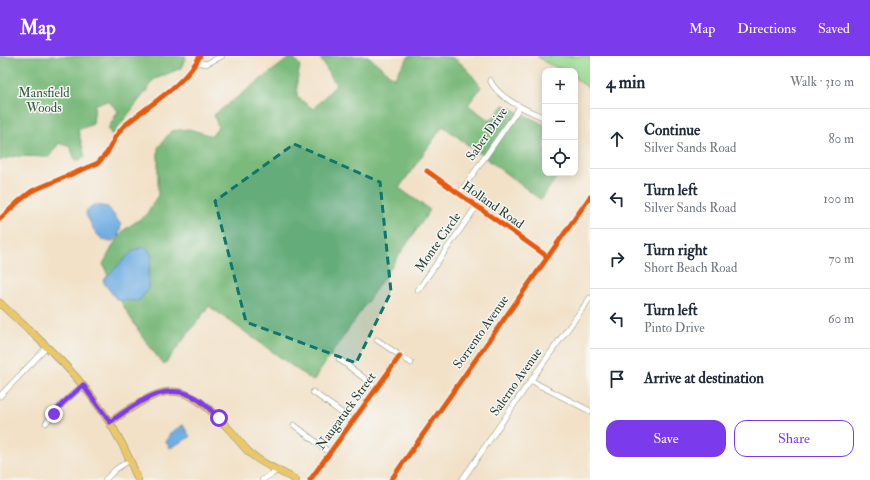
<!DOCTYPE html>
<meta charset="utf-8">
<style>
:root{--surface:#fff;--page:#f6f6f7;--text:#1f2937;--muted:#747a83;--line:#e0e1e3;--accent:#7c3aed}
body{margin:0;font-family:"IM FELL Double Pica",serif;background:var(--page);color:var(--text)}
.controls{position:absolute;right:12px;top:12px;display:grid;overflow:hidden;border-radius:8px;box-shadow:0 2px 10px #0003}
.controls button{width:36px;height:36px;display:grid;place-items:center;padding:0;border:0;border-bottom:1px solid var(--line);background:var(--surface);color:var(--text);font:20px sans-serif}
.stop{position:absolute;width:12px;height:12px;margin:-9px;border:3px solid #7c3aed;border-radius:50%;background:#fff}
.stop.end{background:#7c3aed;border-color:#fff;box-shadow:0 1px 4px #0008}
.list{margin:0;padding:0;list-style:none}
h2{display:flex;justify-content:space-between;align-items:center;height:52px;margin:0;padding:0 16px;font-size:17px}
h2 small{font-size:13px;font-weight:400;color:var(--muted)}
.list li{display:grid;grid-template-columns:26px 1fr auto;gap:12px;align-items:center;box-sizing:border-box;height:60px;padding:0 16px;border-top:1px solid var(--line)}
.list b{display:block;font-size:15px;white-space:nowrap}
.list p{margin:0;font-size:13px;white-space:nowrap;color:var(--muted)}
.list em{font-size:13px;font-style:normal;color:var(--muted)}
.actions{display:flex;gap:8px;padding:12px 16px}
.actions a{flex:1;padding:9px 0;border:1px solid var(--accent);border-radius:12px;text-align:center;font-size:14px;color:var(--accent)}
.actions .main{background:var(--accent);color:#fff}
.icon{flex:none;width:22px;height:22px;fill:none;stroke:currentColor;stroke-width:2;stroke-linecap:round;stroke-linejoin:round}
.map{position:relative;flex:none;width:590px;height:424px;overflow:hidden}
header{display:flex;align-items:center;gap:24px;box-sizing:border-box;height:56px;padding:0 20px;background:var(--accent);color:#fff}
header strong{font-size:19px}
nav{display:flex;gap:22px;margin-inline-start:auto;font-size:14px}
main{display:flex}
aside{flex:1;background:var(--surface)}
.map>svg:first-child{display:block}
.green{fill:#99da91;stroke:#5c8c62}
.forest{fill:#7aba7b;stroke:#4c7c58}
.water{fill:#70ade2;stroke:#48758b}
.lines{fill:none;stroke-linecap:round;stroke-linejoin:round}
.minor-casing{stroke:#888f7e;stroke-width:6}
.major-casing{stroke:#888f7e;stroke-width:8}
.minor{stroke:#fff;stroke-width:5}
.major{stroke:#eac769;stroke-width:7}
.cycleway-casing{stroke:#f6f6f2;stroke-width:8}
.cycleway{stroke:#e8590c;stroke-width:5}
.route{stroke:#7c3aed;stroke-width:5}
.marked{fill:#0f766e;fill-opacity:0.2;stroke:#0f766e;stroke-width:3;stroke-dasharray:8 5;stroke-linejoin:round}
.labels{text-anchor:middle;dominant-baseline:central;stroke-width:3;stroke-linejoin:round;paint-order:stroke}
.park-label{font-size:13px;fill:#375c47;stroke:#f6f6f2}
.street-label{font-size:13px;fill:#1f3d34;stroke:#f6f6f2}
</style>
<header>
<strong>Map</strong>
<nav><a>Map</a><a>Directions</a><a>Saved</a></nav>
</header>
<main>
<div class="map">
<svg width="590" height="424" viewBox="0 0 590 424">
<rect width="100%" height="100%" fill="#f6f6f2"/>
<filter id="ink" filterUnits="userSpaceOnUse"><feTurbulence type="fractalNoise" baseFrequency=".025" numOctaves="2"/><feDisplacementMap in="SourceGraphic" scale="8" xChannelSelector="R" yChannelSelector="G"/><feConvolveMatrix kernelMatrix="1 2 1 2 8 2 1 2 1" color-interpolation-filters="sRGB"/></filter>
<filter id="wash" filterUnits="userSpaceOnUse"><feTurbulence type="fractalNoise" baseFrequency=".012" numOctaves="4" result="noise"/><feDisplacementMap in="SourceGraphic" scale="16" xChannelSelector="R" yChannelSelector="G"/><feGaussianBlur stdDeviation="0.9" result="paint"/><feColorMatrix in="noise" values="0 0 0 0 0 0 0 0 0 0 0 0 0 0 0 0 0 1.4 0 .05"/><feComposite in="paint" operator="in"/></filter>
<g filter="url(#wash)">
<rect width="100%" height="100%" fill="#f2e1c7"/>
<path class="green" d="M537,0h53v33l-15,-11v-7h-11l-19,-9z"/>
<path class="forest" d="M0,0h186l-5,12 -28,12 -6,10 -35,45 -4,-6 10,-18 -10,-10 -13,3 -2,20 -15,6 7,27 -9,5 -6,-15 -11,-4 -10,14 -34,-1 -15,4z
M292,0l8,10 -3,15v16l16,12 23,-24 -17,-29h49l26,22 15,-22c12,0 33,0 44,2 12,6 20,19 28,29l-13,18 22,16 14,-16 41,20v48h14l-18,27 -98,-74 -44,62 31,22 -117,171 -104,-75 -45,59c-25,-31 -46,-64 -61,-101l11,-20 10,-14 22,-15 12,-20v-47l13,-17 18,-2 23,7 6,-9 -4,-12z"/>
<path class="water" d="M95,149l13,2 13,18 -2,10 -8,7c-12,-1 -18,-13 -22,-22 -1,-1 -3,-5 -3,-6 0,-5 5,-8 9,-9z
M142,191l6,2 4,7 -4,19v13l-7,11 -4,2 -20,-1 -13,-17 -1,-3 30,-29z
M183,369l7,12 -20,11 -4,-6 4,-9z"/>
</g>
<g filter="url(#ink)">
<g class="lines">
<defs>
<path id="minor" d="M197,6l9,2 16,-8
M490,24c8,19 37,30 55,38
M427,115l121,86
M459,138l61,-87
M0,163l18,-17 14,-11 66,-28 9,-10 9,-17 7,-9c24,-21 62,-42 77,-71
M418,234l58,-83
M377,284l34,23
M339,303l38,29
M531,324l8,5 51,26
M313,336l40,29
M0,340l47,-49
M46,367l16,-19 21,-19
M294,369l35,27
M105,424l11,-11 14,-9
M262,424l10,-6 4,-3
M310,424l90,-124
M391,424l199,-283
M462,424l69,-100 59,-82"/>
<path id="major" d="M0,247c15,15 32,29 47,44 40,38 72,81 91,133
M110,366c53,-36 69,-47 117,5 8,8 15,19 24,27 14,12 30,17 45,26"/>
</defs>
<use href="#minor" class="minor-casing"/>
<use href="#major" class="major-casing"/>
<use href="#minor" class="minor"/>
<use href="#major" class="major"/>
<defs>
<path id="cycleway" d="M427,115l121,86
M0,163l18,-17 14,-11 66,-28 9,-10 9,-17 7,-9c24,-21 62,-42 77,-71
M310,424l90,-124
M391,424l199,-283"/>
</defs>
<use href="#cycleway" class="cycleway-casing"/>
<use href="#cycleway" class="cycleway"/>
</g>
</g>
<g class="lines" filter="url(#ink)">
<path class="route" d="M54,358l8,-10 21,-19 27,37c25,-17 55,-43 86,-24 9,5 16,14 23,20"/>
</g>
<path class="marked" d="M294,88l86,38 11,110 -35,71 -110,-41 -31,-121z"/>
<g class="labels">
<g class="park-label">
<text x="44" y="37">Mansfield<tspan x="44" dy="15">Woods</tspan></text>
</g>
<g class="street-label">
<text transform="translate(487 78) rotate(-55)">Saber Drive</text>
<text transform="translate(493 149) rotate(35)">Holland Road</text>
<text transform="translate(438 186) rotate(-55)">Monte Circle</text>
<text transform="translate(481 276) rotate(-55)">Sorrento Avenue</text>
<text transform="translate(516 326) rotate(-55)">Salerno Avenue</text>
<text transform="translate(346 355) rotate(-54)">Naugatuck Street</text>
</g>
</g>
</svg>
<div class="controls">
<button>+</button>
<button>−</button>
<button><svg class="icon" aria-label="locate" viewBox="0 0 24 24"><circle cx="12" cy="12" r="6"/><path d="M12 2v4M12 18v4M2 12h4M18 12h4"/></svg></button>
</div>
<div class="stop" style="left:219px;top:362px"></div>
<div class="stop end" style="left:54px;top:358px"></div>
</div>
<aside>
<h2>4 min<small>Walk · 310 m</small></h2>
<ul class="list">
<li><svg class="icon" aria-label="ahead" viewBox="0 0 24 24"><path d="M12 20V5M6 11l6-6 6 6"/></svg><div><b>Continue</b><p>Silver Sands Road</p></div><em>80 m</em></li>
<li><svg class="icon" aria-label="left" viewBox="0 0 24 24"><path d="M17 20v-9H6M10 6l-5 5 5 5"/></svg><div><b>Turn left</b><p>Silver Sands Road</p></div><em>100 m</em></li>
<li><svg class="icon" aria-label="right" viewBox="0 0 24 24"><path d="M7 20v-9h11M14 6l5 5-5 5"/></svg><div><b>Turn right</b><p>Short Beach Road</p></div><em>70 m</em></li>
<li><svg class="icon" aria-label="left" viewBox="0 0 24 24"><path d="M17 20v-9H6M10 6l-5 5 5 5"/></svg><div><b>Turn left</b><p>Pinto Drive</p></div><em>60 m</em></li>
<li><svg class="icon" aria-label="arrive" viewBox="0 0 24 24"><path d="M6 21V4h12l-3 4 3 4H6"/></svg><div><b>Arrive at destination</b></div></li>
</ul>
<div class="actions"><a class="main">Save</a><a>Share</a></div>
</aside>
</main>
